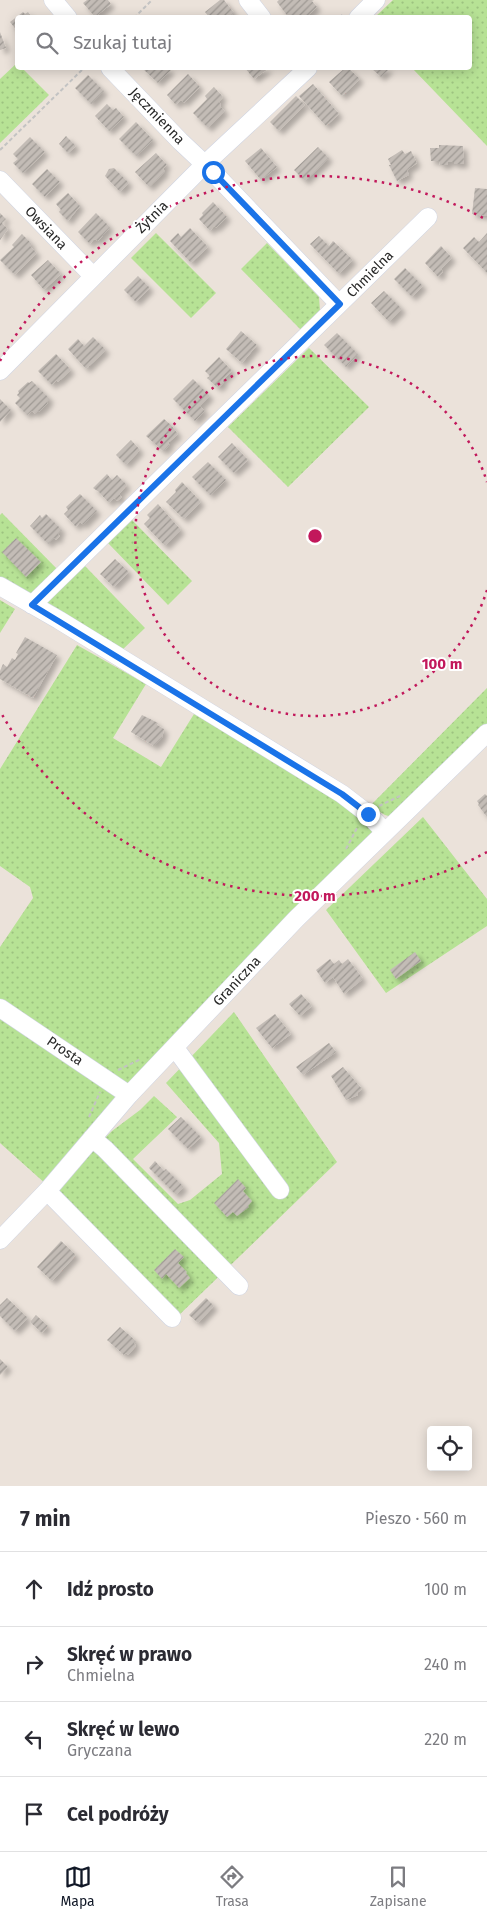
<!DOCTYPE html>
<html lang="pl">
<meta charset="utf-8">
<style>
:root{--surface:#fff;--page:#f7f7f7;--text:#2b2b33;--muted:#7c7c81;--line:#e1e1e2;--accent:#111827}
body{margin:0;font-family:"Fira Sans",sans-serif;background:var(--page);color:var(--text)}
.controls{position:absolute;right:15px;bottom:15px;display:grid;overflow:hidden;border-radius:5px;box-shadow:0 2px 12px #0003}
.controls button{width:45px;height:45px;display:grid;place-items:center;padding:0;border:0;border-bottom:1px solid var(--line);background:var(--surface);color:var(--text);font:25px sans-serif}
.stop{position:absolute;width:15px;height:15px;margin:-11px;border:4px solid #1a73e8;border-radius:50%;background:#fff}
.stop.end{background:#1a73e8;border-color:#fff;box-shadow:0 1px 5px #0008}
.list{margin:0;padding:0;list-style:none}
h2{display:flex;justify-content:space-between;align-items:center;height:65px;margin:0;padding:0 20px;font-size:21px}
h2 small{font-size:16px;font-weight:400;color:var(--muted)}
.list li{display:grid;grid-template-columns:32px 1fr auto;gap:15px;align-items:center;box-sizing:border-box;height:75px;padding:0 20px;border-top:1px solid var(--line)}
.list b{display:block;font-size:19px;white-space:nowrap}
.list p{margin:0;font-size:16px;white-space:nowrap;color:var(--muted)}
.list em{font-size:16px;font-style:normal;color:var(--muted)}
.icon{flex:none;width:28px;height:28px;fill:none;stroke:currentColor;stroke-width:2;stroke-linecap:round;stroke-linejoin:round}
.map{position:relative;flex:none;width:487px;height:1486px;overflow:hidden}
.search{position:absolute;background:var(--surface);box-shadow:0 2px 12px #0003;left:15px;right:15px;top:15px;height:55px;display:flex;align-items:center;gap:12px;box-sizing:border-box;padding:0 18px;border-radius:5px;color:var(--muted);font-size:19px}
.sheet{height:365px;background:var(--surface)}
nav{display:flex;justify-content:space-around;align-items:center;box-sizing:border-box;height:70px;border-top:1px solid var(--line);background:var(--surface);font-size:14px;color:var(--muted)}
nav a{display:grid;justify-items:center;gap:2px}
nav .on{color:var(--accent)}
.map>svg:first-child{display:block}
.grass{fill:url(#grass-dots)}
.building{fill:url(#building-hatch);filter:url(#shadow)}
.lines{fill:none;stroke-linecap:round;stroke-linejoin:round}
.minor-casing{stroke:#cfd4e2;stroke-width:19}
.path{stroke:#c3c3c3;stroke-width:2;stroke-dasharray:4 2.5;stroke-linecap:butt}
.minor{stroke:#fff;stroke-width:18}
.route{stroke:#1a73e8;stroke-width:6}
.ring{fill:none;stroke:#c2185b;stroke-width:2.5;stroke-dasharray:2.5 5}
.labels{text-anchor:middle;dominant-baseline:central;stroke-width:4;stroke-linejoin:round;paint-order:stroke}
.street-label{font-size:14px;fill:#282828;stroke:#fff}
.centre{fill:#c2185b;stroke:#fff;stroke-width:2.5}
.ring-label{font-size:15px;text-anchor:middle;font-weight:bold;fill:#c2185b;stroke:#fff;stroke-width:4;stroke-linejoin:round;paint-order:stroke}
</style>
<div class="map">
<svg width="487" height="1486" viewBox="0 0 487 1486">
<defs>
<pattern id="grass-dots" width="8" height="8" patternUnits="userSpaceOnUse" patternTransform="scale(1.25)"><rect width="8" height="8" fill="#b7e295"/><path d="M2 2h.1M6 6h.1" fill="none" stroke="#9dc280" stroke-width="1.8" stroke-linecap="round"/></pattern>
<pattern id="building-hatch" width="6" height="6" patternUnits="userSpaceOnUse" patternTransform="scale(1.25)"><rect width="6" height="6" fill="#c3bcb6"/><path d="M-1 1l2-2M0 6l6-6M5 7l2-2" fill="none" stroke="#9e9994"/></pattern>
<filter id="shadow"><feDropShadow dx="4" dy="4" stdDeviation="2.5" flood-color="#0004"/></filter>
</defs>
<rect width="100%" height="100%" fill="#ebe2da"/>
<path class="grass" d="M393,0h94v146l-75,-78h58v-50l-95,-1z
M17,63l1,5h4l27,27 -49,48v-64z
M156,233l60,60 -25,25 -60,-60z
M267,243l52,54 1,14 -19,19 -60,-61z
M309,348l60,59 -81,80 -60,-60z
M2,513l57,58 -24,21 -8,2 -27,-14v-65z
M132,520l60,61 -24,24 -60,-62z
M85,566l60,62 -26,25 -73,-50 31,-34z
M0,600l15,9 -15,24z
M77,645l69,39 -33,54 48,29 33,-53 119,70 68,48 -334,353 -47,-42v-196l33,-49 -3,-11 -30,-21v-97z
M487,688v46l-95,83 -7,-2 -15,-9z
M423,817l64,82v27l-101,67 -60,-83z
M234,1012l103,150 -160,155 -120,-120 -1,-10 56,-56 28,-21 14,-14 23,21 -44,42 45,45 12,-4 32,-26 -3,-31 -53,-60z"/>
<path class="building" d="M87,0h21l3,4 -16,13 -12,-14z
M220,0h4l10,13 -6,5h-18l-5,-6z
M279,0h35l-2,1 5,6 -12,11h-16l-12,-16z
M23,12l2,2 3,-2 4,6h-14v14l-8,-10z
M0,32l6,16 -6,2z
M144,68h24l3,2 -13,13 -15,-14z
M245,68h24l-15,11z
M345,68h3l12,11 -18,17 -13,-14z
M371,68h19l-9,9z
M188,74l12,13 -16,16 -3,-3 -5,5 -9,-10z
M88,75l16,16 -13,13 -16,-16z
M313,84l26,30 -13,12 -27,-30z
M214,87l9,10 -4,5 2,2 -1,2 5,5 -17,17 -15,-15 14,-14 -2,-3z
M296,96l9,9 -26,26 -9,-9z
M107,104l6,6 3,-2 8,9 -15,14 -14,-15z
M136,122l17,18 -17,16 -17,-17z
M66,136l10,10 -8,7 -9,-9z
M30,137l15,15 -22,21 -10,-10 5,-4 -5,-5z
M439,145l24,1 1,18h-10v-2h-6v3h-8l-1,-4h-8l-1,-13h9z
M318,147l11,11 -24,23 -11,-11z
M261,148l16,19 -16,13 -16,-19z
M402,150l3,4 6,-3 6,12 -10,7 2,5 -12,6 -8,-16h2l-3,-6z
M156,153l11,12 -4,4 2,3 -16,15 -14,-15z
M114,168l15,15 -9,9 -15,-16 4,-7z
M47,169l13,13 -15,15 -13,-13z
M475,188l12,1v27l-15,-2z
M68,193l12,13 -12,15 -9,-9 2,-2 -5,-6z
M213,202l14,15 -11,11 -2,-2 -4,5 -11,-12 4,-4 -1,-2z
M0,213l6,6 -4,4 6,6 -8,11z
M96,213l14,14 -12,14 -4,-2 -4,5 -12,-12z
M190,228l18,19 -17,16 -21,-22 8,-8 3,4z
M487,233v40l-24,-25 11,-11 5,5z
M22,234l10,10 -2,2 7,7 -22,22 -15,-15 14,-13 -2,-2z
M319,236l10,10 4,-5 20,19 -14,14 -29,-30z
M441,246l11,12 -11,11 2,3 -5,5 -13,-14z
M48,260l13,14 -17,16 -13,-15z
M405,268l18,18 -11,11 -18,-18z
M138,276l12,12 -14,14 -12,-12z
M384,291l18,18 -13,13 -18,-19z
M241,331l16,14 -15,18 -16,-14z
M337,333l21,21 -12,13 -22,-22z
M93,337l13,13 -20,19 -18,-20 10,-10 6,7z
M56,354l15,16 -13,12 -1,-2 -5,5 -14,-14z
M219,357l13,14 -10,10 2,2 -6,5 -11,-10 3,-2 -5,-5z
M193,379l17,17 -10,10 5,5 -10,10 -22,-22z
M32,381l18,18 -3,3 1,1 -9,9 -1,-1 -3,3 -3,-3 -5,4 -12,-12 5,-5 -3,-3 2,-2 -1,-2 10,-9 1,1z
M0,399l11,11 -11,12z
M164,419l7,6 7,9 -10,9 2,2 -7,6 -17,-15z
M131,440l9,10 -14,15 -10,-10z
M232,443l16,17 -14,13 -16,-16z
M208,462l18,18 -16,15 -18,-18z
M107,474l5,6 5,-5 10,10 -8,9 3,3 -5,4 -3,-3 -5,5 -10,-11 -6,-4z
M182,482l19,20 -17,17 -18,-17 10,-10 -1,-2z
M80,494l17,17 -14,14 -3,-3 -4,5 -12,-13 4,-4 -2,-3z
M158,504l23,26 -16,16 -21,-22 6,-6 -3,-3z
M46,514l16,16 -4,4 2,2 -4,4 -2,-2 -6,6 -18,-18 10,-11 2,3z
M16,538l25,24 -15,15 -24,-25z
M115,559l14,13 -15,15 -14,-13z
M25,637l32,18 -24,43 -33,-19v-8l3,-7 4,3 5,-9 3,2 3,-6 -2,-1z
M142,715l16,8 -1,2 7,4 -2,9 -8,8 -23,-14z
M485,794l2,2v21l-9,-12 1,-1 -2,-3z
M415,952l6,9 -25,18 -6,-9z
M330,959l4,5 5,-4 3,4 6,-5 15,20 -19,15 -11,-17 -8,6 -9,-13z
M301,994l11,12 -12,10 -11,-12z
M275,1014l16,20 -19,14 -16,-20z
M329,1043l7,9 -33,23 -7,-8z
M343,1067l19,22 -5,4 1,2 -12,5 -15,-24z
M181,1117l20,20 -13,12 -20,-20z
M155,1161l9,10 2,-2 18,18 -8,8 -27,-27z
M238,1179l8,9 -3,3 9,10 -4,5 1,1 -12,9 -4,-4 -6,5 -13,-14z
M61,1241l15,14 -24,26 -15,-14z
M175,1249l9,8 -6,6 9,9 -1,1 4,5 -11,10 -13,-14 -4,5 -8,-9z
M7,1298l21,20 -13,13 -15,-15v-11z
M206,1298l8,8 -16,17 -9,-8z
M36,1315l12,11 -6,7 -12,-11z
M120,1327l16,14 -2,2 2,3 -8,9 -2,-2 -2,2 -17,-15z
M0,1359l8,8 -8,8z"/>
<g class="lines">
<defs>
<path id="minor" d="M53,0l15,18
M248,0l14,18
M358,18l18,-18
M110,68l70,73 33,31 126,132
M0,180l93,96
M0,371l205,-207 103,-96
M0,586l59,34 283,174 26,20 17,18
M32,605l396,-388
M0,1008l129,87
M175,1048l105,142
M92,1138l13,11 134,137
M47,1191l125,127
M0,1240l47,-49 82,-96 167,-176 191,-186"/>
</defs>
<use href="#minor" class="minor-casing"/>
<path class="path" d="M134,18l18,-18
M340,18l3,-4
M0,150l84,-82
M379,806l23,-11
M346,849l12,-23
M118,1070l23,-11
M89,1117l11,-25"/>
<use href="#minor" class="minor"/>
</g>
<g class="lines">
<path class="route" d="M213,172l127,132 -308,301 310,189 26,20"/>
</g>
<g class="ring">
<path d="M487 590A180 180 0 1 1 487 482"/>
<path d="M487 852A360 360 0 0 1 0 711M0 361A360 360 0 0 1 487 220"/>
</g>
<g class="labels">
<g class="street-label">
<text transform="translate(157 116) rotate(46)">Jęczmienna</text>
<text transform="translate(152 217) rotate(-45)">Żytnia</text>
<text transform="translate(46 228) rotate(46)">Owsiana</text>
<text transform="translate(370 274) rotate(-45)">Chmielna</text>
<text transform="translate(237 981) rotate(-47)">Graniczna</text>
<text transform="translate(65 1051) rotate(34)">Prosta</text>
</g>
</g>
<circle cx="315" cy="536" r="8" class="centre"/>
<g class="ring-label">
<text x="442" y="669">100 m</text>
<text x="315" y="901">200 m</text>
</g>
</svg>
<div class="controls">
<button><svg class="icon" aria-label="locate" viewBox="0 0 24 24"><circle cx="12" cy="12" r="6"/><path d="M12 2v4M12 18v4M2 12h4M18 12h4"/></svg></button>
</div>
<div class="stop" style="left:213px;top:172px"></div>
<div class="stop end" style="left:368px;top:814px"></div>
<div class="search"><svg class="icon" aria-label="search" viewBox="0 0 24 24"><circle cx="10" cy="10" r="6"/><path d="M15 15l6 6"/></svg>Szukaj tutaj</div>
</div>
<section class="sheet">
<h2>7 min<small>Pieszo · 560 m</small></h2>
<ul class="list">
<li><svg class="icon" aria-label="ahead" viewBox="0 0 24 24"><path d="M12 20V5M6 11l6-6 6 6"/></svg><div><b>Idź prosto</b></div><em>100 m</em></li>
<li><svg class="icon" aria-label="right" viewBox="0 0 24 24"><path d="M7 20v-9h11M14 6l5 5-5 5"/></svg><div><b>Skręć w prawo</b><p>Chmielna</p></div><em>240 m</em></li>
<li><svg class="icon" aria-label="left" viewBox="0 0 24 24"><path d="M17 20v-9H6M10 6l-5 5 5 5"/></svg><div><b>Skręć w lewo</b><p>Gryczana</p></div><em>220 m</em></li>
<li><svg class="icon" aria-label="arrive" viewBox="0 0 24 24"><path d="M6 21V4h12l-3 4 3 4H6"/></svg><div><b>Cel podróży</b></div></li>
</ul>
</section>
<nav>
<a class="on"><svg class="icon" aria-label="map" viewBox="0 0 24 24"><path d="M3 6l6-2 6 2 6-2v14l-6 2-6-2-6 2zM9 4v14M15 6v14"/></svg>Mapa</a>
<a><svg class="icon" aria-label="directions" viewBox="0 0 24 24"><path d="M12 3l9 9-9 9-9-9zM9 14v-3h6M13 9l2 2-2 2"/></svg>Trasa</a>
<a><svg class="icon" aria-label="saved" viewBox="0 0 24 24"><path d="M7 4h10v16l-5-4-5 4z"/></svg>Zapisane</a>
</nav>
